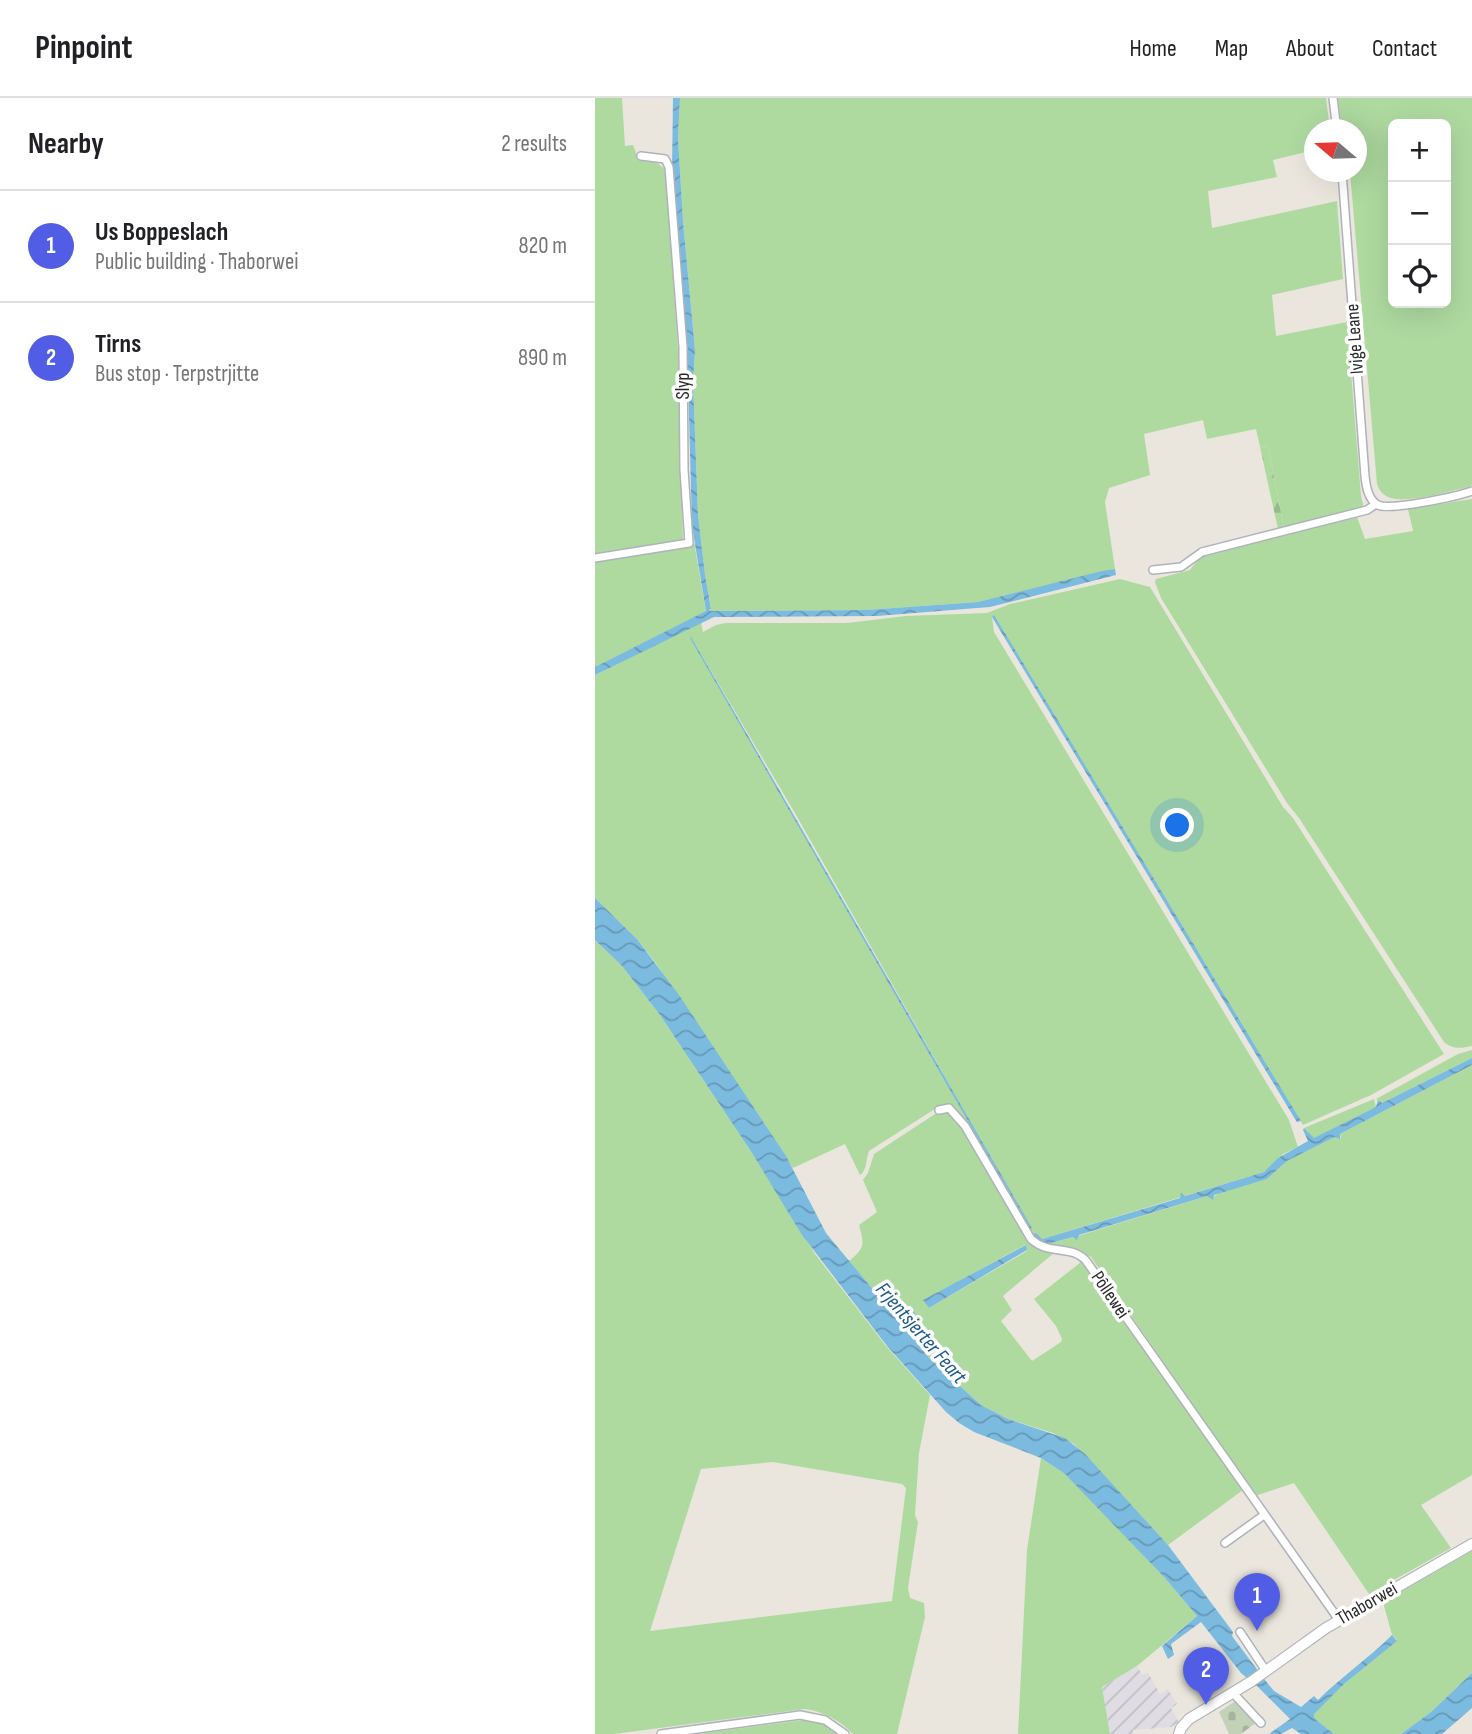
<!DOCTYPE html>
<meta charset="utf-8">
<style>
:root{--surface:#fff;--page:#f2f2f2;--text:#202124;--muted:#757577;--line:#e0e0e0;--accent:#505de4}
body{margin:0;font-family:"Sofia Sans Condensed",sans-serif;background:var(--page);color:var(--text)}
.controls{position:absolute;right:21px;top:21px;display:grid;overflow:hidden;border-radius:10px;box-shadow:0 7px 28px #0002}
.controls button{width:63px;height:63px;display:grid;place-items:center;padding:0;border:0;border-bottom:2px solid var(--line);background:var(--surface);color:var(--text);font:35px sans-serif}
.compass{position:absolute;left:709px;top:21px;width:63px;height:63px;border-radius:50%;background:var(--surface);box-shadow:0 7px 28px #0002;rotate:289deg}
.you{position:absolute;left:583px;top:728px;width:24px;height:24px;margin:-18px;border:5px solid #fff;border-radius:50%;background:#1a73e8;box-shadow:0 0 0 10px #1a73e833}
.badge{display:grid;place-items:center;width:46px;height:46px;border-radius:50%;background:var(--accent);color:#fff;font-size:23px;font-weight:700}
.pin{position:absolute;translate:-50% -58px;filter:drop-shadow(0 2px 4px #0008)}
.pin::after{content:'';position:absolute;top:37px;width:24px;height:21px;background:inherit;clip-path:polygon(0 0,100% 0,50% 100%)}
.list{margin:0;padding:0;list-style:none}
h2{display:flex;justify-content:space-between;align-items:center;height:91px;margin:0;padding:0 28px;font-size:30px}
h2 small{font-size:23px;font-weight:400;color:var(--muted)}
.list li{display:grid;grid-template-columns:46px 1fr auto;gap:21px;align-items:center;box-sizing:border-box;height:112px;padding:0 28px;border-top:2px solid var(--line)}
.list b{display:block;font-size:26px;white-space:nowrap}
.list p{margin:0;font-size:23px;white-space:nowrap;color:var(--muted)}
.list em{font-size:23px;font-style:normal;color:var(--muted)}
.icon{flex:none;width:38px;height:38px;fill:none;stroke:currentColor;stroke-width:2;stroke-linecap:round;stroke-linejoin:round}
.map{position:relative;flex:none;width:877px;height:1636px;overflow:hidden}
header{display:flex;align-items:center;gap:42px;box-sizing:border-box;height:98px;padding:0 35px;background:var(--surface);border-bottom:2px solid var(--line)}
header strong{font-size:33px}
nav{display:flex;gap:38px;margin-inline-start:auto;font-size:24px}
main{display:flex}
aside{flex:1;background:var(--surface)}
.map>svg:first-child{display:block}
.industrial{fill:url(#industrial-furrows)}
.grass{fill:#aedaa0;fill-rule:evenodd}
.forest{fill:url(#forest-firs)}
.cemetery{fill:url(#cemetery-stones)}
.water{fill:url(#water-waves)}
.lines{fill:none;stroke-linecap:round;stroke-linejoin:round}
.street-casing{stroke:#b0b2bb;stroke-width:10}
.secondary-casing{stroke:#b0b2bb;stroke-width:12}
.street{stroke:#fff;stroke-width:7}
.secondary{stroke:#fff;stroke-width:10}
.labels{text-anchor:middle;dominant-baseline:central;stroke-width:7;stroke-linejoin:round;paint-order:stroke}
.street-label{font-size:19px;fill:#292929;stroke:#fff}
.water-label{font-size:21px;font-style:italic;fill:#1d5a8a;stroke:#fff}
</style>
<header>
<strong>Pinpoint</strong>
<nav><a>Home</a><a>Map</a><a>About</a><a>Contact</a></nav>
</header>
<main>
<aside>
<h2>Nearby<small>2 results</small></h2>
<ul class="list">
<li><span class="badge">1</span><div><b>Us Boppeslach</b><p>Public building · Thaborwei</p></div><em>820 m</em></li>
<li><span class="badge">2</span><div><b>Tirns</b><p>Bus stop · Terpstrjitte</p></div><em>890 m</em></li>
</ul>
</aside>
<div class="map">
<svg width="877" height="1636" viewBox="0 0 877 1636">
<defs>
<pattern id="industrial-furrows" width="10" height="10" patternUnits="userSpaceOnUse" patternTransform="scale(1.75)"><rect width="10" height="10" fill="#dfdde3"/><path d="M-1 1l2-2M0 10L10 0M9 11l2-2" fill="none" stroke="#bfbec3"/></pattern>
<pattern id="forest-firs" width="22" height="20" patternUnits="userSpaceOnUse" patternTransform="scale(1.75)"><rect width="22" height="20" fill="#aedaa0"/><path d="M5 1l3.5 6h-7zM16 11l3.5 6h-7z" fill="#96bb8a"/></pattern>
<pattern id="cemetery-stones" width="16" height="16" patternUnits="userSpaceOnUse" patternTransform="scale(1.75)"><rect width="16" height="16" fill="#c1d2b6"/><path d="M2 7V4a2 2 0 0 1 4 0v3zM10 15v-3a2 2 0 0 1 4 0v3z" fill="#a6b49c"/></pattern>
<pattern id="water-waves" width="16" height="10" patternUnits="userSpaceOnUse" patternTransform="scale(1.75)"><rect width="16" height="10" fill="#7cbbe0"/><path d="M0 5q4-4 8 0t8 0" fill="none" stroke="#6698b6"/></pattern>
</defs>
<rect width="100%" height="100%" fill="#eae6dd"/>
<path class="industrial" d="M542,1568l5,9 6,-2 12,21 8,-5 9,15 -6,4 8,14 -8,5 -38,3v4h-23l-8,-47z"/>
<path class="grass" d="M0,0h27l3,48 8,-1 5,13 18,4 10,8 12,181 5,191 -88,15z
M85,0h646l4,31 -15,1 -1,20 -41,10 4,17 -69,14 4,37 125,-27 6,78 -71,16 4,41 71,-14 14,174 3,12 -80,20 -16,-82 -8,1 -4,-18 -49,10 -4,-19 -59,14 6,41 -41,13 -4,14 10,67 -137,33 -112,8 -156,1 -2,-2 3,-1 -6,-32 -7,-61 -5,-134 2,-31 -12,-129 -5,-83z
M743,0h134v387l-4,2c-18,4 -65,18 -80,10 -6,-3 -9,-7 -11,-13l-27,-312h7v-42l-15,-1zM851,26v179h-53v-179z
M877,401v547c-11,2 -19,4 -28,-4l-145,-224 -12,-15 -126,-205 -6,-16 1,-3 34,-9 10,-13 157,-40 8,22 48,-8 -5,-22z
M99,444l12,70 -111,55v-106l90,-15z
M525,481l30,8 133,220 10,11 151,236 -73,41 -68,30 -309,-509 -2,1 2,15 295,488 9,27 -15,7 -19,18 -222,67 -9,-5 -1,5 -82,-134h-9l-72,46c-3,7 -2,20 -9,24l-15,-31 -52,24 -138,-206 -18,-23 -42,-41v-223l106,-53 2,10 13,-7 10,-2h121l59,-7 81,-3 23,-9zM96,539l105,178 235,413h-1z
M0,842l27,26 38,49 92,138 63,101 71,92 44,49 -11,58 -4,62 3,7 -10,66 2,10 14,5 1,14 -28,117h-44c-14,-14 -28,-22 -48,-25l-191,25h-19zM178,1364l129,22 4,4 -14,113 -242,30 51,-162z
M877,952v8l-90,45 -6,-4 82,-45z
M877,967v410l-51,30 30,43 -82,46 -75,-111 -39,13 -164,-239 -18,-8 -29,-4 30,-8 3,2 1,-3 129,-40 6,1 9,-6 45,-12 20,-18 48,-24 6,1 -1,-4z
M779,1001l2,8 -62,32 -10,-11z
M349,1013l5,2 10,8 72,121 24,10 -52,44 9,14 -11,11 31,40 29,-19 1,-3 -6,-13 -22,-27 47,-37 162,228 -75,55 -94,-101 -21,-11 -45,-14 -27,-14 -51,-46 -27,-33 8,-19 -11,6 -8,-1 -43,-51c17,-14 15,-17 10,-36l18,-13 -14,-32 5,-7 6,-19 64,-42zM430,1147l2,6 -98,57 -5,-8z
M446,1360l24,16 12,11 87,92 33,39 -60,50 -35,21 8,47h-92l9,-184z
M877,1453v122l-41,39 -30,22h-67l-20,-16 -1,-4 31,-30 53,-44 -5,-5 -9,-33z
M208,1622l21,3 14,11h-140z"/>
<path class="forest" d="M673,348l16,82 -6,1 -18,-82z"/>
<path class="cemetery" d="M642,1602l20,22 -16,12h-12l-10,-22z"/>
<path class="water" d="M78,0h7l-2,40 5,83 12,129 -2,31 5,134 7,60 6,34h-2l1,2 156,-1 112,-8 124,-31 13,-2 1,6 -126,32 -113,9 -163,1 -119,58v-8l111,-56 -14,-85 -5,-184 -15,-174z
M399,517l274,452 33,54 -4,1 -2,-3 -303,-502z
M96,539l341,591 -2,1 -340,-591z
M0,800l42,41 42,56 107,161 40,77 9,11 57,68 8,1 11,-6 5,9 -13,6v4l27,33 51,46 27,14 57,19 20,16 83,91 65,87 -1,4 33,44 9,11 27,16 13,-11 4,4c23,-23 51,-42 74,-65l5,6 -53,43 -30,30v4l20,16h-33l-9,-6 -11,6h-12l21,-15 -32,-32 -17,-14 -40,-51 -30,22 3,11 -6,4 -6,-13 35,-30 -33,-39 -99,-103 -24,-16 -67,-26 -15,-9 -13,-11 -59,-66 -85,-111 -50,-82 -92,-138 -38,-49 -27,-26z
M877,960v7l-132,69v5l-5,-2 -48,24 -20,18 -53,16 -1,5 -6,-4 -128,39 -2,5 -4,-3 -29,8 -11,-11 3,-1 6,6 138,-41 1,-5 4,3 79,-24 14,-14 30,-17 -5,-11 1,-2 10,10 62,-31 2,-7 4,3z
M431,1147l1,5 -98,58 -6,-8z
M877,1575v35l-30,26h-41l30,-22z"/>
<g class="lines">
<defs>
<path id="street" d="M738,0l4,32
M747,74l23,304c1,10 3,24 13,29 12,6 80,-9 94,-14
M0,460l94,-15 -5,-73 -1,-123 -14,-180 -4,-8 -24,-3
M558,472l28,-3 21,-15 165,-42 9,-6
M344,1012l10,-2 16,18 66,113c18,17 42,5 56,23l252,358
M630,1445l39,-28
M645,1534l26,39
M638,1595l28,30
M66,1636l139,-19 25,5 20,14"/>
<path id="secondary" d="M584,1636l2,-6 8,-9 63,-38 74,-53 146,-84"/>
</defs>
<use href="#street" class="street-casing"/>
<use href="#secondary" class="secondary-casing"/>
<use href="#street" class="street"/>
<use href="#secondary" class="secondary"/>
</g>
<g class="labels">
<g class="street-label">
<text transform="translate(760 241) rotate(-94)">Ivige Leane</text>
<text transform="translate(88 288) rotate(-90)">Slyp</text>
<text transform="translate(515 1197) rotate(56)">Pôllewei</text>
<text transform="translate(772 1506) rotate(-30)">Thaborwei</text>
</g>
<g class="water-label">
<text transform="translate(326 1235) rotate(49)">Frjentsjerter Feart</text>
</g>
</g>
</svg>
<div class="controls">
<button>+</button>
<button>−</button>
<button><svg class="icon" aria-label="locate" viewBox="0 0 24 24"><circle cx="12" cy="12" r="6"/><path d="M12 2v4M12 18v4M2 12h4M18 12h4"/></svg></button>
</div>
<svg class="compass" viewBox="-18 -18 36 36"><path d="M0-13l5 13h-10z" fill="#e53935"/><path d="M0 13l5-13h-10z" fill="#757577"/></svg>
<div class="you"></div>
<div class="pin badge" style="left:662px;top:1533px">1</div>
<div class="pin badge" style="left:611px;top:1607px">2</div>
</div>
</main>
